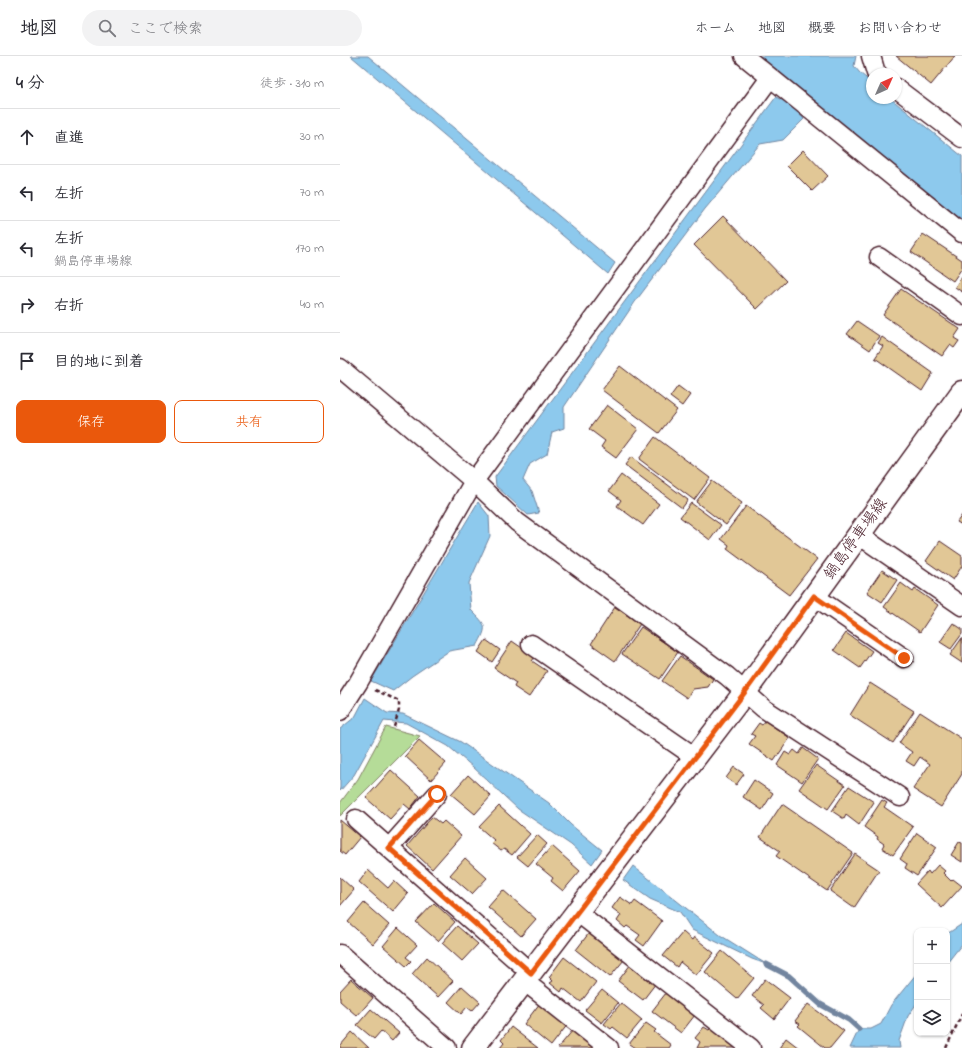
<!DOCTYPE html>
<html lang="ja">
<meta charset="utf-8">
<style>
:root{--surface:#fff;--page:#f2f2f3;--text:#2b2b33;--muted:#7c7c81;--line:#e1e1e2;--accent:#ea580c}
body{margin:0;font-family:"Indie Flower","Klee One",sans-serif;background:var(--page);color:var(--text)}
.controls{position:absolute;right:12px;bottom:12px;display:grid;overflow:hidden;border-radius:8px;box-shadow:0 1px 3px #0004}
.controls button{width:36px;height:36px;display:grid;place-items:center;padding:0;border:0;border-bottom:1px solid var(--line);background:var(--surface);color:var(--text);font:20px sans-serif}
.compass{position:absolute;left:526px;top:12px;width:36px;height:36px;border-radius:50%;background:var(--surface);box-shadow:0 1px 3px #0004;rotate:45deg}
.stop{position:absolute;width:12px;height:12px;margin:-9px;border:3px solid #ea580c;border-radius:50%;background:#fff}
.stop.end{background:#ea580c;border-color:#fff;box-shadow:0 1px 4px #0008}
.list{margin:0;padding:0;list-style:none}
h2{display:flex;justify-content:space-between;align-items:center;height:52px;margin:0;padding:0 16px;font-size:17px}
h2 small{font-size:13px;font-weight:400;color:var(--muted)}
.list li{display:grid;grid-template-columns:26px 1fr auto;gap:12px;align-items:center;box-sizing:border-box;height:56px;padding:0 16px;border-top:1px solid var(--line)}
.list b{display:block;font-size:15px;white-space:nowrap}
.list p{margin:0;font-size:13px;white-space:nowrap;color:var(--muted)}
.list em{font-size:13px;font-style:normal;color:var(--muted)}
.actions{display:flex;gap:8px;padding:12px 16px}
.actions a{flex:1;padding:9px 0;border:1px solid var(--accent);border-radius:8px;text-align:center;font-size:14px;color:var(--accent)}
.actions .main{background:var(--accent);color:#fff}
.icon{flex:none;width:22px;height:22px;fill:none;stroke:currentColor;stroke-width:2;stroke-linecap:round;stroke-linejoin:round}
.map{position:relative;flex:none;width:622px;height:992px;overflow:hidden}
header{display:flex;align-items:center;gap:24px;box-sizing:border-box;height:56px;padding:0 20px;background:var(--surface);border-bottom:1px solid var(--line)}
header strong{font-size:19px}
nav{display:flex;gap:22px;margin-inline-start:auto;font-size:14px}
.search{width:280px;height:36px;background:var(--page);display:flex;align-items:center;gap:10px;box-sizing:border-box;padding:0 14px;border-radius:22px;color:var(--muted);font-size:15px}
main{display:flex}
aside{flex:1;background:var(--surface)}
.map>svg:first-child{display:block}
.green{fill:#b5dc98;stroke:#807e62}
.water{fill:#8dc9ed;stroke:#72859f}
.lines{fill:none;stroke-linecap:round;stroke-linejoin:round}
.stream{stroke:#72859f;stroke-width:5.5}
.building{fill:#e1c796;stroke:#4a1f2b}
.street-casing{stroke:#4a1f2b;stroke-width:21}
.secondary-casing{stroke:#4a1f2b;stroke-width:25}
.path{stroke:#4a1f2b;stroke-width:2.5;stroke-dasharray:4 3;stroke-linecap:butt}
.street{stroke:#fff;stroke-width:18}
.secondary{stroke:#fff;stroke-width:22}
.route{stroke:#ea580c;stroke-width:5}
.labels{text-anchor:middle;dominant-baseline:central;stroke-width:3;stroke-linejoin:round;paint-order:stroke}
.street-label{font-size:16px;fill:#4a1f2b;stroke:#fff}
</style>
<header>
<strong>地図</strong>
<div class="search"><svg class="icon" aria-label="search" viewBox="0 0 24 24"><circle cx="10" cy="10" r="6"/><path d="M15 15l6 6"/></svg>ここで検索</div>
<nav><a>ホーム</a><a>地図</a><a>概要</a><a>お問い合わせ</a></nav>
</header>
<main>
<aside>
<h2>4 分<small>徒歩 · 310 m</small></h2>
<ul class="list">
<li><svg class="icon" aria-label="ahead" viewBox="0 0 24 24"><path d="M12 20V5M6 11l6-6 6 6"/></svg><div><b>直進</b></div><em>30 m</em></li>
<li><svg class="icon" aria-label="left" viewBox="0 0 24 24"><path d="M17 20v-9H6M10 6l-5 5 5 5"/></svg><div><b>左折</b></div><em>70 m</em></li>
<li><svg class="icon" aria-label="left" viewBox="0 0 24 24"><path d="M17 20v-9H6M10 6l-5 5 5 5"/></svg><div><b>左折</b><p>鍋島停車場線</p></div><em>170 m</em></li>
<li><svg class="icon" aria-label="right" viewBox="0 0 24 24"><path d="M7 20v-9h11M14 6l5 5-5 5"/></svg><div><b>右折</b></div><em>40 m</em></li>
<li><svg class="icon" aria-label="arrive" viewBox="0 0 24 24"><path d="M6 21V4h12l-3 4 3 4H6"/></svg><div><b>目的地に到着</b></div></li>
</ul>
<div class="actions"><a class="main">保存</a><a>共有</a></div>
</aside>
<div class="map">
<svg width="622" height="992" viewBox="0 0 622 992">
<rect width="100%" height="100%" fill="#fff"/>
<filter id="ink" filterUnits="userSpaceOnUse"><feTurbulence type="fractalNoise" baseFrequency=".025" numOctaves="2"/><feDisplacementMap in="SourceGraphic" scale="8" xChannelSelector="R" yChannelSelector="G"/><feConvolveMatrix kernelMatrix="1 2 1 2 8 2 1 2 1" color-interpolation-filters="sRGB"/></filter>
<g filter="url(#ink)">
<path class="green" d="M46,671l34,9 -80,80v-13l18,-24z"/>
<path class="water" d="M11,0h17l247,207 -7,11z
M419,0h97l-2,10 6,7 12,10v15h18l72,58v64l-160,-128z
M436,41l15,8 13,14 -21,21 -23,4 -55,65 -70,93 -71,105v21l-12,4 -5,22 -17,10 -7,16 9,11 7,22 -11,2 -32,-29 -1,-9z
M138,446l11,14 1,20 -21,47 2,27c16,16 17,16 6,36l-28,5 -37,25 -19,15 -22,-10z
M25,642l22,15 16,1 58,28 88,61 22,22 31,25 -10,14 -21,-19 -53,-36 -45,-42 -25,-21 -42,-23 -22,-2 -30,54 -14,16v-62l15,-12z
M293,810l87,69 46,29 -14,-5 -60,-29 -12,-18 -30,-13 -27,-19z
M622,868v20l-15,19v-29z
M577,917v30l-9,13 -9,25 1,7h-50l9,-19h12l10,-5 10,-19z"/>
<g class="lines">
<path class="stream" d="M426,908l23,12 31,28 29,16 10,9"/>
</g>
<path class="building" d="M556,0h59l-24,29z
M463,94l25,26 -16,15 -25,-25z
M383,160l63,65 -29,28 -63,-64z
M583,178l39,26v8l-9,13 -42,-29z
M622,220v16l-7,-5z
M561,233l59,40 -6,9 5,3 -5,7 -4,-3 -8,11 -59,-41z
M517,265l22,15 -9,14 -23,-16z
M542,281l51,36 -11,18 -47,-33 8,-12 -5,-3z
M280,310l57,44 -18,23 -57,-43z
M338,330l12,9 -8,11 -12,-9z
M267,349l31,24 -22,29 -15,-11 4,-6 -16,-12z
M315,381l55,41 -16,22 -55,-41z
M291,401l57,43 -6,8 -57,-43z
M281,419l38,29 -16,21 -26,-19 4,-6 -12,-9z
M372,425l30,22 -16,22 -30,-23z
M351,447l30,22 -11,15 -30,-23z
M406,450l71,53 -28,36 -62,-46 2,-4 -8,-6z
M622,459v10l-5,-3z
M600,485l22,15v10l-9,14 -27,-19z
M542,514l15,10 -15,22 -15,-10z
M561,527l12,9 2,-3 23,16 -18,27 -36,-25z
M275,551l25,17 -25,37 -24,-17z
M613,567l9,6v5l-11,15 -11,-7z
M301,571l37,25 -18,27 -38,-25z
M506,577l26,18 -12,17 -26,-18z
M622,582v25l-12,-8z
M146,584l14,10 -8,12 -14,-10z
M172,585l23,16 -3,4 15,10 -18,26 -15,-10 2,-4 -22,-15z
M340,600l33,23 -5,8 -15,2 -6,9 -25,-17z
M530,627l44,28 -21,32 -43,-28z
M580,656l42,27v35l-21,33 -28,-18 17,-25 -10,-7 -6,9 -8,-5 6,-9 -13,-9z
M425,665l25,17 -16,23 -25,-17 6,-8 -4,-2 8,-11 3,2z
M79,684l27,23 -15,17 -26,-24z
M463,692l15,11 -16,23 -25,-17 8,-13 5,3 4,-5 5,4z
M476,709l29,20 -17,24 -29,-20z
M394,711l10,7 -8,11 -10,-7z
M51,714l29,26 -10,13 -6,-5 -14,15 -24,-21z
M128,719l23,21 -16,18 -24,-20z
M414,724l19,13 -11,17 -19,-13z
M509,730l25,16 -15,23 -13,-10 -2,4 -12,-8z
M542,744l5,3 -3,4 29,20 -20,28 -11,-7 2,-4 -7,-5 1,-2 -14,-10z
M442,748l71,49 -26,38 -51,-35 4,-5 -20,-14z
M159,750l31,28 -18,21 -8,-6 -3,2 -10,-8 3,-3 -15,-13z
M92,761l9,7 3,-3 17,15 -29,33 -25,-23z
M0,764l20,17 -15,18 -5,-4z
M577,777l20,14 -20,29 -12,-8 2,-4 -7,-5z
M197,779l10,9 -19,22 -11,-9z
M619,786l3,1v19l-11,-7z
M212,790l28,25 -17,20 -12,-10 2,-3 -17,-14z
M515,798l24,16 -25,38 -24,-17z
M125,802l22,20 -15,16 -22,-19z
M598,809l7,6 -2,2 8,8 2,-2 9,7 -20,22 -26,-24 12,-13 2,3z
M28,814l20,18 6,-7 14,13 -15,18 -34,-30z
M0,821l14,13 -14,16z
M163,834l33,29 -15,17 -33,-29z
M280,841l12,8 3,-4 27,20 -18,25 -8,-6 4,-5 -13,-9 -2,2 -8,-7 4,-6 -9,-7z
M24,847l25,22 -16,19 -25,-22z
M94,847l21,19 -17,19 -22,-19z
M117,870l21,18 -16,17 -20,-18z
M58,872l19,17 -11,12 5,4 -5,5 -23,-20z
M343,876l9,8 2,-3 20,16 -18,22 -16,-13 -3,5 -14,-11z
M249,877l35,27 -14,17 -34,-27z
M382,895l32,27 -17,21 -32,-27z
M87,901l26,24 -15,16 -26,-23z
M224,901l32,25 -15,20 -18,-14 -2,4 -11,-9 3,-2 -4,-4z
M291,908l25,19 -13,17 -25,-19z
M11,923l22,19 -16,18 -17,-15v-10z
M425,923l25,19 -16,21 -13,-11 3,-3 -12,-9z
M122,930l18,16 -8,9 -5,-4 -6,7 -13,-12z
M262,934l16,13 -16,20 -17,-13z
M326,937l29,22 -14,18 -29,-22z
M200,947l28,21 -17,22 -27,-22z
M281,947l21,17 -15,18 -14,-11 -2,2 -7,-5z
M468,948l36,27 -14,17h-5l-27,-22 2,-2 -5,-3z
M31,953l28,24 -7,8 -11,-10 -7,8 -17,-14z
M306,967l10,7 -2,2 17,13 -2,3h-34l-6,-4z
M171,971l27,21h-38l4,-5 -3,-3z
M364,971l5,3 2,-2 26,20h-40l3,-6 -5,-4z
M233,974l23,18h-38z
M12,976l17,16h-29v-2z
M446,982l13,10h-20z"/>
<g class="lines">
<defs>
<path id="street" d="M404,0l218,177
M531,0l5,17 2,1
M556,32l66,50
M539,201l83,59
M0,312l134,113 43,41 210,154 36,32 137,89
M519,479l103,71
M474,540l90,62
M191,588l164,113
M0,655l18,-28 116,-202 296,-403
M16,763l175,154
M49,792l48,-54
M237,856l174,136
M0,898l107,94
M184,925l85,67"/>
<path id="secondary" d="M133,992l272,-356 217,-300"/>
</defs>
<use href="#street" class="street-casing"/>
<use href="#secondary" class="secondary-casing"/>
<path class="path" d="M35,634l24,11v9l-5,17
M606,992l16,-34"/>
<use href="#street" class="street"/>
<use href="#secondary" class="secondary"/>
</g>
</g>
<g class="lines" filter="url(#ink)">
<path class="route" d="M97,738l-48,54 142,125 214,-281 69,-96 90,62"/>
</g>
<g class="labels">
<g class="street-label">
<text transform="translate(516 483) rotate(-54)">鍋島停車場線</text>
</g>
</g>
</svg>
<div class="controls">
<button>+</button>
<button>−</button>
<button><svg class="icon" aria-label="layers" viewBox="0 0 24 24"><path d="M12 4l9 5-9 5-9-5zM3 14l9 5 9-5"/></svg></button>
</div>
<svg class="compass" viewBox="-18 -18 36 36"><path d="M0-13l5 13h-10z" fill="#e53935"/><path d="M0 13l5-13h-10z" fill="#7c7c81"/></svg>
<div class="stop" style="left:97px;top:738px"></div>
<div class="stop end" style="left:564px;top:602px"></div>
</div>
</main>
